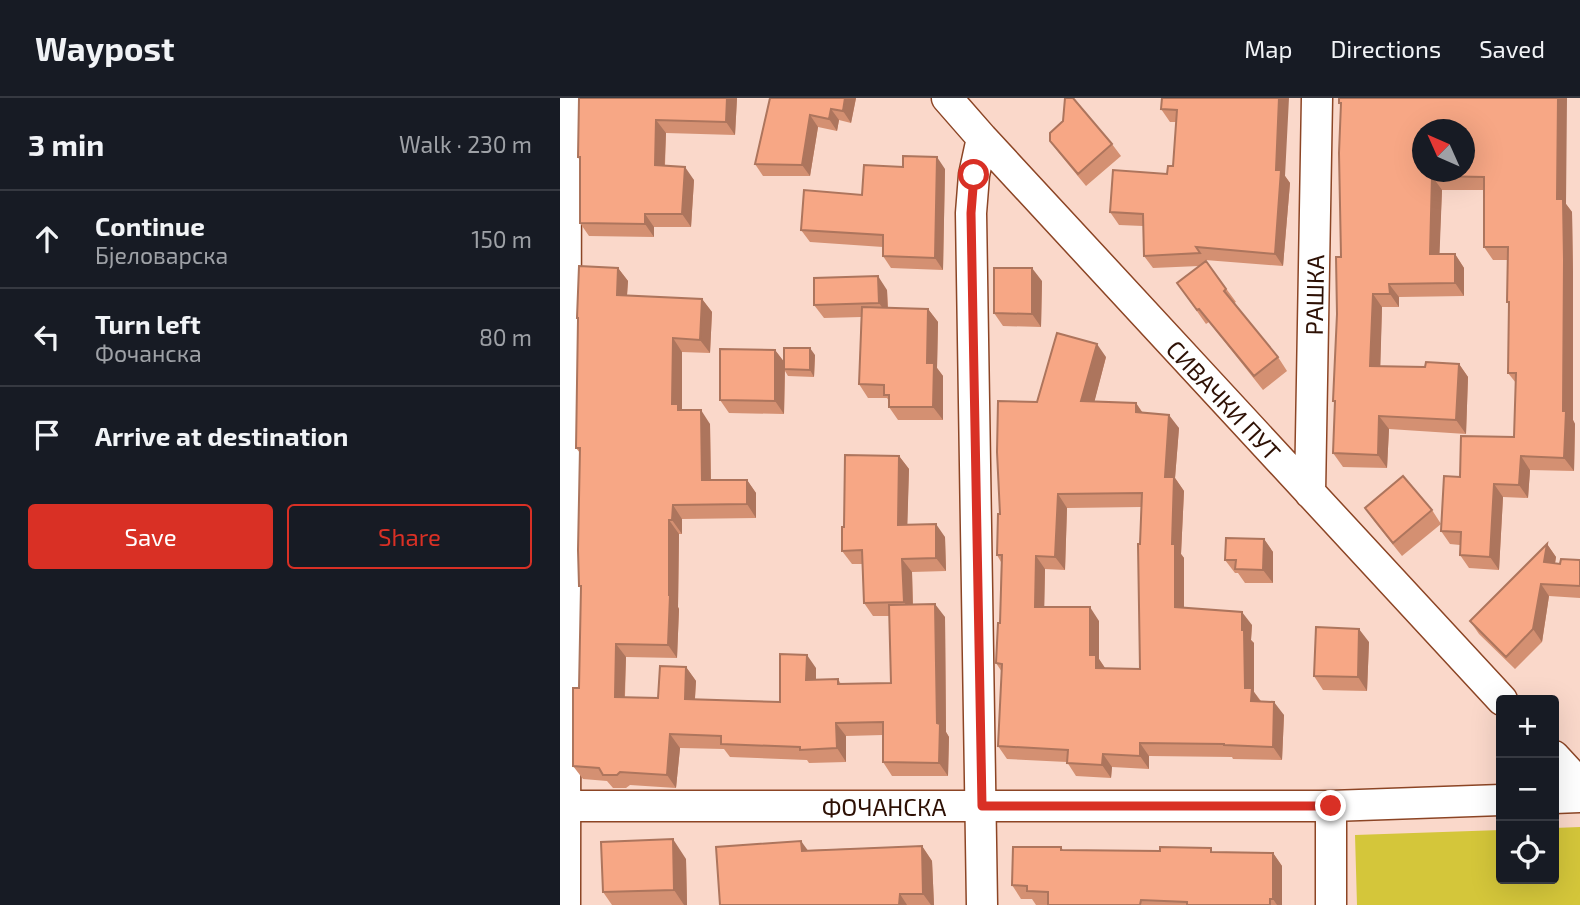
<!DOCTYPE html>
<meta charset="utf-8">
<style>
:root{--surface:#171b24;--page:#20242c;--text:#f1f3f6;--muted:#9ea1a6;--line:#363941;--accent:#d93025}
body{margin:0;font-family:"Exo 2",sans-serif;background:var(--page);color:var(--text)}
.controls{position:absolute;right:21px;bottom:21px;display:grid;overflow:hidden;border-radius:7px;box-shadow:0 7px 28px #0002}
.controls button{width:63px;height:63px;display:grid;place-items:center;padding:0;border:0;border-bottom:2px solid var(--line);background:var(--surface);color:var(--text);font:35px sans-serif}
.compass{position:absolute;left:852px;top:21px;width:63px;height:63px;border-radius:50%;background:var(--surface);box-shadow:0 7px 28px #0002;rotate:315deg}
.stop{position:absolute;width:21px;height:21px;margin:-16px;border:5px solid #d93025;border-radius:50%;background:#fff}
.stop.end{background:#d93025;border-color:#fff;box-shadow:0 2px 7px #0008}
.list{margin:0;padding:0;list-style:none}
h2{display:flex;justify-content:space-between;align-items:center;height:91px;margin:0;padding:0 28px;font-size:30px}
h2 small{font-size:23px;font-weight:400;color:var(--muted)}
.list li{display:grid;grid-template-columns:46px 1fr auto;gap:21px;align-items:center;box-sizing:border-box;height:98px;padding:0 28px;border-top:2px solid var(--line)}
.list b{display:block;font-size:26px;white-space:nowrap}
.list p{margin:0;font-size:23px;white-space:nowrap;color:var(--muted)}
.list em{font-size:23px;font-style:normal;color:var(--muted)}
.actions{display:flex;gap:14px;padding:21px 28px}
.actions a{flex:1;padding:16px 0;border:2px solid var(--accent);border-radius:7px;text-align:center;font-size:24px;color:var(--accent)}
.actions .main{background:var(--accent);color:#fff}
.icon{flex:none;width:38px;height:38px;fill:none;stroke:currentColor;stroke-width:2;stroke-linecap:round;stroke-linejoin:round}
.map{position:relative;flex:none;width:1020px;height:807px;overflow:hidden}
header{display:flex;align-items:center;gap:42px;box-sizing:border-box;height:98px;padding:0 35px;background:var(--surface);border-bottom:2px solid var(--line)}
header strong{font-size:33px}
nav{display:flex;gap:38px;margin-inline-start:auto;font-size:24px}
main{display:flex}
aside{flex:1;background:var(--surface)}
.map>svg:first-child{display:block}
.green{fill:#d4c63a}
.lines{fill:none;stroke-linecap:round;stroke-linejoin:round}
.minor-casing{stroke:#8c4525;stroke-width:33}
.minor{stroke:#fff;stroke-width:30}
.wall{fill:#d49072;fill-rule:evenodd}
.shaded-wall{fill:#ad755d}
.building{fill:#f7a785;stroke:#ad755d;stroke-width:2;fill-rule:evenodd}
.route{stroke:#d93025;stroke-width:9}
.labels{text-anchor:middle;dominant-baseline:central;stroke-width:5;stroke-linejoin:round;paint-order:stroke}
.street-label{font-size:24px;fill:#2d1004;stroke:#fff}
</style>
<header>
<strong>Waypost</strong>
<nav><a>Map</a><a>Directions</a><a>Saved</a></nav>
</header>
<main>
<aside>
<h2>3 min<small>Walk · 230 m</small></h2>
<ul class="list">
<li><svg class="icon" aria-label="ahead" viewBox="0 0 24 24"><path d="M12 20V5M6 11l6-6 6 6"/></svg><div><b>Continue</b><p>Бјеловарска</p></div><em>150 m</em></li>
<li><svg class="icon" aria-label="left" viewBox="0 0 24 24"><path d="M17 20v-9H6M10 6l-5 5 5 5"/></svg><div><b>Turn left</b><p>Фочанска</p></div><em>80 m</em></li>
<li><svg class="icon" aria-label="arrive" viewBox="0 0 24 24"><path d="M6 21V4h12l-3 4 3 4H6"/></svg><div><b>Arrive at destination</b></div></li>
</ul>
<div class="actions"><a class="main">Save</a><a>Share</a></div>
</aside>
<div class="map">
<svg width="1020" height="807" viewBox="0 0 1020 807">
<rect width="100%" height="100%" fill="#fad8ca"/>
<path class="green" d="M1020,729v78h-223l-2,-70 146,-5v49h53v-51z"/>
<g class="lines">
<defs>
<path id="minor" d="M387,0l35,40 520,562
M422,40l-8,37 -3,38 11,692
M750,395l7,-395
M994,658l26,28
M994,700l26,-1
M0,708h771l170,-6
M771,708v99
M5,807l1,-807"/>
</defs>
<use href="#minor" class="minor-casing"/>
<use href="#minor" class="minor"/>
</g>
<path class="wall" d="M19,0h158l-2,37 -69,-2 -1,33 29,14 -3,47h-37v10l-65,-1 -9,-13v-62l-2,-4z
M210,0h86l-5,25 -12,-3 -2,11 -19,-4 -8,49h-47l-8,-12z
M602,0l123,78 5,7 -7,83 -78,-6 31,42 -2,1 44,54 9,14 -24,19 -54,-68 -3,2 -29,-41 22,-17 -46,2 -9,-12 -1,-30 -24,-1 -9,-13 57,-38 6,-8 4,-44h-7l-9,-13z
M779,0l227,106 6,8 1,61v147l2,4 -1,47 -44,-1 -2,28 -25,-1 -4,73 -30,-2 -9,-13v-10l-10,-1 -9,-13 19,-54 54,-40 2,-54 -8,-10 1,-68 -2,-3 1,-42h-15l-9,-13v-57h-42l-3,64h16l9,14v28l-65,1v10h-17l-2,59 45,1 34,-3 9,13 -2,57 -77,-5 -2,39 -44,-1 -10,-14 2,-49 -2,-3 8,-144v-151l-2,-3z
M490,43l62,3 9,12 -35,30 -27,-33z
M385,71l-2,101 -52,-2 -8,-12v-9l-73,-5 -9,-12 61,-35z
M58,170l10,13 -1,15 75,3 10,13 -2,41 -28,-1v58l28,14 1,56h36l9,13v25l-74,1v15h-3l-1,73 1,2 -2,49 -51,-1 -1,40 33,1 28,-31 10,14 -1,18 85,3 36,-34v12l22,-1 3,5 50,-1 -2,-67h-16l-9,-13 -2,-39h-10l-10,-13 2,-24 55,-71 10,13 -2,56 38,12 1,34 -34,1 1,32 32,13 1,115 3,5 -1,39h-56l-9,-14v-27l-37,1v26l-37,1 -2,-3 -77,-3 -6,-8 -44,-1 -4,40 -46,-3 -4,3h-13l-6,-7 -24,-2 -10,-13 6,-78 2,-99 -2,-3 1,-133 -4,-5 2,-128 -1,-2z
M482,183l-1,46 -38,-1 -9,-13z
M327,192l1,18 40,1 10,13 -1,46 6,8v44h-45l-9,-13v-6l-2,-3h-19l-9,-14 2,-67 -37,1 -10,-13z
M215,252l9,12 31,-7 -1,22 -26,-1 -3,-5 -1,43 -55,-1 -9,-13z
M546,259l-12,45 42,1 7,10 36,15 -4,50 9,13 -3,63 3,4v50l68,17 -1,15 3,3v49l7,9 23,14 -2,45 -49,-1 -1,-2 -83,-1v13l-37,-2 -1,11 -35,-2 -9,-14 -60,-3 -9,-13 4,-74 -6,-9 4,-40 1,-61 -4,-7 3,-41 37,-112zM581,409l-1,37v125l-35,-1 -6,-9v-38l-55,-14 1,-38 20,1 2,-62z
M805,410l67,2 9,14 -39,32 -28,-35z
M704,441l9,13v31h-28l-7,-10h-3l-10,-13z
M987,446l9,13 -1,7h5l20,-4v38l-31,-2 -7,46 -27,27 -36,-35 -9,-13z
M809,544l-2,49 -44,-1 -9,-14z
M362,748l10,15 2,44h-214l88,-55z
M501,749l2,3 210,3 9,13v39h-246l-4,-6h-11l-9,-14z
M126,761l1,46h-75l-9,-13z"/>
<path class="shaded-wall" d="M167,0h10l-2,37 -9,-13z
M285,0h11l-5,25 -8,-12z
M719,0h10l-4,78 5,7 -7,83 -8,-12 1,-84z
M998,0h9l-1,106 6,8 1,61v147l2,4 -1,47 -10,-13 -7,-259z
M271,11l8,11 -2,11 -8,-12z
M250,17l8,12 -8,49 -8,-11z
M96,22l10,13 -2,45 -9,-13z
M377,59l8,12 -2,101 -8,-12z
M125,69l9,13 -3,47 -9,-13z
M872,78l10,14 -3,78 -9,-14z
M85,116l9,13v10l-9,-13z
M895,156l9,14v28l-9,-13z
M58,170l10,13 -2,27 -9,-13z
M472,170l10,13 -1,46 -9,-13z
M318,178l9,14 1,26 -9,-13z
M829,186l10,13v10l-9,-13z
M813,196l9,13 -2,72 -10,-13z
M142,201l10,13 -2,41 -10,-13z
M368,211l10,13 -1,46 6,8v44l-10,-13 -6,-44z
M113,240l9,14v58l5,7 -5,-1 -10,-12z
M537,246l9,13 -15,58 -10,-14z
M250,250l5,7 -1,22 -4,-7z
M215,252l10,13 -1,51 -9,-13z
M899,266l9,13 -2,57 -10,-14z
M576,305l9,14 -9,-5z
M141,312l9,14 1,70 -9,-14z
M609,317l10,13 -4,50 9,13 -3,63 3,4v63l-9,-14 -10,-130z
M819,318l10,13 -2,39 -9,-13z
M339,358l10,13 -2,69 -9,-13z
M961,358l9,14 -2,28 -9,-13z
M187,382l9,13v25l-9,-14z
M934,386l9,13 -4,73 -9,-13z
M498,396l9,14 -2,62 -10,-13z
M113,407l9,14v15l-10,-14z
M109,422l10,14 -1,73 1,2 -2,49 -9,-13z
M376,426l9,13 1,34 -10,-13z
M704,441l9,13v31l-10,-13z
M987,446l9,13 -3,17 -9,-12z
M476,458l9,13 -1,51 -9,-13z
M342,461l10,13 1,43 -9,-13z
M981,486l8,12 -7,46 -9,-13z
M375,506l10,13 1,115 3,5 -1,39 -9,-13 -2,-40z
M530,509l9,14v38l6,9h-9l-6,-13z
M682,514l10,13 -1,15 3,3v49l7,10 -10,-1 -6,-13 -3,-58z
M799,531l10,13 -2,49 -9,-14z
M56,546l10,13 -2,53 -9,-13z
M247,557l9,13v25l-10,-13z
M126,569l10,14 -2,31 -9,-13z
M714,604l10,13 -2,45 -9,-13z
M276,625l10,13v26l-9,-14z
M110,636l10,14 -4,40 -9,-13z
M580,645l9,13v13l-9,-13z
M543,656l9,13 -1,11 -9,-13z
M113,741l13,20 1,46h-3l-10,-15z
M241,743l11,15 -10,-5z
M362,748l10,15 2,44h-3l-8,-11z
M713,755l9,13v39h-5l-4,-6z
M340,796l7,11h-8z"/>
<path class="building" d="M19,0h148l-1,24 -70,-2 -1,45 30,2 -3,47h-37v10l-65,-1v-66h-2z
M210,0h75l-2,13 -12,-2 -2,10 -19,-4 -8,50 -47,-1z
M505,0h8l39,46 -34,30 -28,-33v-8l13,-12z
M602,0h117l-3,72h5l-6,84 -79,-7 4,6 -56,3 -1,-42 -33,-2 3,-42 54,4 1,-8h5l4,-56 -16,-1z
M779,0h219l-1,101h6l1,61 -1,151h3l-2,47 -43,-2 -2,29 -25,-1 -4,73 -30,-2 1,-23 -20,-1 3,-55 16,1 1,-41 53,1 2,-64h-8l1,-71h-2l1,-55h-24v-70l-52,-1 -2,78h25v29l-66,1 1,10h-17l-3,72 55,1 1,-5 33,2 -3,56 -77,-4 -1,39 -45,-2 2,-52h-2l4,-87 -1,-57h5l-2,-104 2,-50h-2zM863,32h42v42h-42z
M343,58l34,1 -2,101 -52,-2v-21l-82,-5 3,-40 58,5 2,-30 39,2z
M646,163l20,28 -2,2 54,66 -24,19 -55,-67 -2,1 -20,-27z
M19,168l39,2 -1,27 85,4 -2,41 -27,-2 -1,66h6v6h23l1,70h45v24l-74,1 -1,15h-3v75h1l-2,50 -52,-1 -1,53 43,1 2,-32 26,1 -1,32 95,3v-48l27,1 -1,25 32,-1v5l53,-1 -2,-78 46,-1 2,119 3,1 -1,39 -56,-1v-40l-47,1 1,25 -37,2v-3l-79,-3v-8l-51,-2 -3,41 -47,-3 -3,3h-14l-4,-7 -26,-2v-78h6l2,-102h-2l-1,-36 2,-102h-4l2,-130h-1z
M434,170h38v46l-38,-1z
M318,178l1,27 -65,2v-27z
M302,209l66,2 -1,54h7l-1,44h-44v-12h-5v-10l-25,-1z
M497,235l40,11 -16,57 55,2v9l33,3 -4,62h9l-2,67h3v63l67,5v18h2l1,58h7l-1,13 23,1 -1,45 -49,-2v-1l-84,-1v13l-37,-2 -1,11 -35,-2 1,-13 -70,-4 4,-82 -6,-1 2,-40h2l2,-68h-5l1,-41h2l-3,-62 1,-51 39,1zM582,395l-2,51h-2l2,125 -44,-1v-13h-6v-48h-55l1,-51 19,1 3,-63z
M224,250h26v22l-26,-1z
M160,251l55,1v51l-55,-1z
M285,357l54,1 -1,69 38,-1v34l-34,1 2,43 -40,1 -2,-53 -20,1v-24h2z
M843,378l29,34 -39,33 -28,-35z
M666,440l38,1 -1,31 -28,-1 1,-9h-11z
M987,446l-3,18 16,2 1,-5 19,1v26l-39,-2 -8,45 -27,28 -36,-36z
M756,529l43,2 -1,48 -44,-1z
M113,741l1,51 -71,2 -2,-50z
M241,743l1,10 120,-5 1,48h-23l-1,11h-179l-4,-58z
M453,749h48v3l99,1v-4l51,1v4l62,1v46h-3v6h-83v-3l-46,-2 -1,5h-92v-13l-21,-1v-5l-15,-1z"/>
<g class="lines">
<path class="route" d="M414,77l-3,38 11,593h349"/>
</g>
<g class="labels">
<g class="street-label">
<text transform="translate(754 197) rotate(-89)">РАШКА</text>
<text transform="translate(664 302) rotate(47)">СИВАЧКИ ПУТ</text>
<text x="324" y="708">ФОЧАНСКА</text>
</g>
</g>
</svg>
<div class="controls">
<button>+</button>
<button>−</button>
<button><svg class="icon" aria-label="locate" viewBox="0 0 24 24"><circle cx="12" cy="12" r="6"/><path d="M12 2v4M12 18v4M2 12h4M18 12h4"/></svg></button>
</div>
<svg class="compass" viewBox="-18 -18 36 36"><path d="M0-13l5 13h-10z" fill="#e53935"/><path d="M0 13l5-13h-10z" fill="#9ea1a6"/></svg>
<div class="stop" style="left:414px;top:77px"></div>
<div class="stop end" style="left:771px;top:708px"></div>
</div>
</main>
